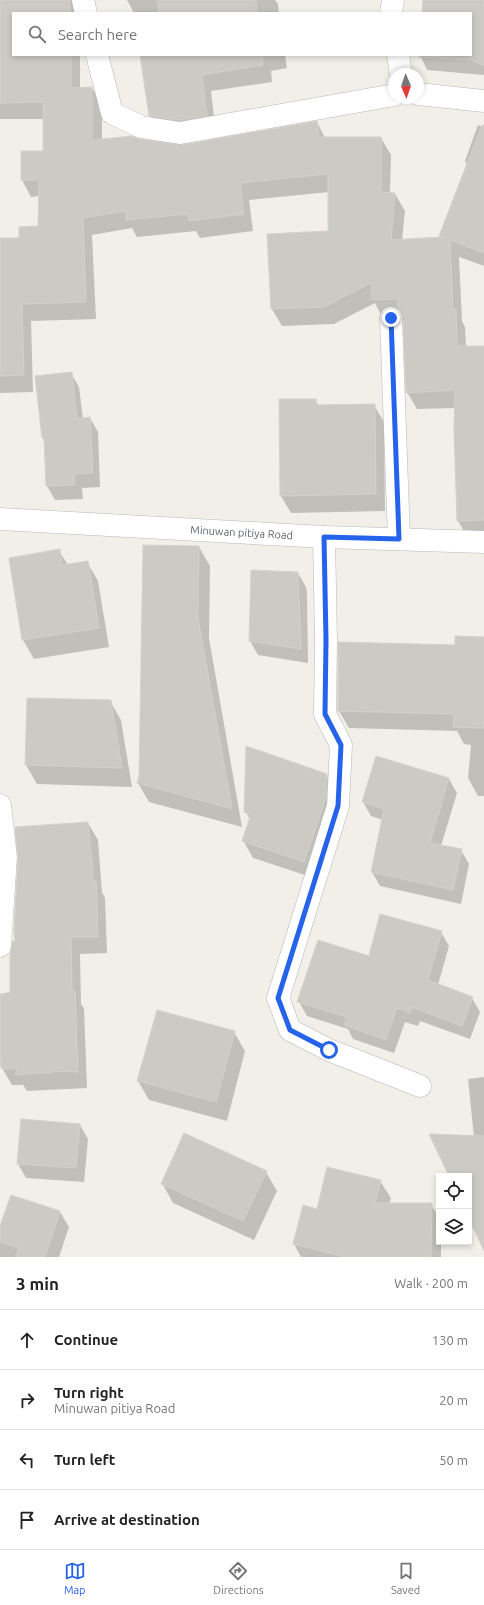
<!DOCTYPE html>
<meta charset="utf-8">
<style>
:root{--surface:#fff;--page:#f6f6f6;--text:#222;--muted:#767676;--line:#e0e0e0;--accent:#2563eb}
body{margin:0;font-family:Ubuntu,sans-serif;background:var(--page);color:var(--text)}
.controls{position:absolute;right:12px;bottom:12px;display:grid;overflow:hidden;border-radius:0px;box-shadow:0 2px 6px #0003}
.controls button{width:36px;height:36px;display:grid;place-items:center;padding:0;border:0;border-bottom:1px solid var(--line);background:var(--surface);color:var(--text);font:20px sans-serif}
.compass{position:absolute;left:388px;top:68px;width:36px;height:36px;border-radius:50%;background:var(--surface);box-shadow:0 2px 6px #0003;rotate:178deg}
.stop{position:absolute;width:12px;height:12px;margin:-9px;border:3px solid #2563eb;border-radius:50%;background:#fff}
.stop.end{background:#2563eb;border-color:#fff;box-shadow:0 1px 4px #0008}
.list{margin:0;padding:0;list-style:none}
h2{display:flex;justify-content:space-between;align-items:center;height:52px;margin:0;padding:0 16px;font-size:17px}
h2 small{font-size:13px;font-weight:400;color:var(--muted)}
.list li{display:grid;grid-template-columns:26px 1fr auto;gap:12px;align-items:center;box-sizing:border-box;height:60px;padding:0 16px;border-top:1px solid var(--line)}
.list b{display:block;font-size:15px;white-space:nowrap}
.list p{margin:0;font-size:13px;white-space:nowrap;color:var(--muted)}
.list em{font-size:13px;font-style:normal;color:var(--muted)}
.icon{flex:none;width:22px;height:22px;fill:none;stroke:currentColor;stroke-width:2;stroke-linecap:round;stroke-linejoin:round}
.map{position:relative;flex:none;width:484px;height:1257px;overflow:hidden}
.search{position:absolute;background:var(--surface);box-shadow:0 2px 6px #0003;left:12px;right:12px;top:12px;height:44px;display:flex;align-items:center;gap:10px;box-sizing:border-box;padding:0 14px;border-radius:0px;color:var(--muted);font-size:15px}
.sheet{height:292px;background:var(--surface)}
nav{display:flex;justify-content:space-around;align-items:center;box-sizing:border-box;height:56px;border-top:1px solid var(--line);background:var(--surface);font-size:11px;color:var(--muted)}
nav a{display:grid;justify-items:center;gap:2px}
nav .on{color:var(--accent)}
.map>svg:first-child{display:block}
.shadow{fill:#0003}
.building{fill:#cccac5;stroke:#d6d1c6}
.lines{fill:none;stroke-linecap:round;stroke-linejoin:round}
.minor-casing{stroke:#b5b8bc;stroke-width:23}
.minor{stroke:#fff;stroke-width:22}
.route{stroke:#2563eb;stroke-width:5}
.labels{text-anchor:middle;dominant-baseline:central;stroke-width:3;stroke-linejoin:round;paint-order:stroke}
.street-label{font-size:11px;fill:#5f6368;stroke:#fff}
</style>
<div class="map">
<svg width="484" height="1257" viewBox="0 0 484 1257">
<rect width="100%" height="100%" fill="#f1efe8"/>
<path class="shadow" d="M0,0h78l2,13h-67v42h67v33h12l10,17v35h37l43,6 135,-24 8,16h56l10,17 -1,39h5l10,17 -3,29 39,-2 -1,-2 27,-70 -2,-5 13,-36 6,3v138l-25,-9 3,64 3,6 1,20h18v190l-16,1 -10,-17 -2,-113 -39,1 -10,-17 -3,-76 -22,1 -7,-14 -41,21 -52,2 -10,-17 -4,-74 61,-3v-40l-80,8 4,31 -53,7 -4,-7 -59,6 -5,-9 -40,7 4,84 -65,2 2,71 -33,1v-154h20l19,-12 1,-31 -9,1 -9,-17 22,-28v-33h-44z
M127,0h148l3,4 1,9h-145z
M424,0h57l3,35v40l-57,-5 -7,-15h51v-42h-48z
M141,55h144l2,13 -16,3 1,11 -61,9 5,42 -56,-1 -10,-17z
M71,373l8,14 4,32 7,-1 8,14 2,55 -18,1 1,11 -28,1 -8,-14 -2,-44 -2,-4 -7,-61z
M315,400l4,6 55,-1 10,17 1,89 -94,2 -10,-17z
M199,547l11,19 -1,72 33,189 -93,-25 -11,-19z
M59,551l9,14 19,-3 11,19 11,66 -75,12 -11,-19 -13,-81z
M298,573l8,14 1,5 1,71 -50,-8 -8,-14z
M484,638v158h-6l-10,-18 3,-33 -7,-1 -7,-13 -108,-3 -10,-17 117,-65z
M28,699l82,2 11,19 11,67 -95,-3 -11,-19z
M326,775l10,17 -22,86 -61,-20 -10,-18 7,-20 -4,-8z
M449,779l8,14 -16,53 20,4 8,14 -8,40 -81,-18 -8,-14 11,-52 -12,-4 -8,-14z
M88,823l10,17 4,52 3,6 2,55 -27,1 1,50 3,4 3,80 -60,3 -4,-6h-11l-10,-17 -2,-16v-58l11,-2 5,-50z
M441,932l8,14 -11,39 34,13 8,14 -10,27 -50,-18 -2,5 -13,-4 -11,31 -41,-14 -5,-10 -41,-13 -8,-14 70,-44z
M234,1032l11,19 -18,70 -78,-21 -11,-19z
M484,1077v172l-15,-32v-41h-19l24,-39 -6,-58z
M80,1125l8,14 -4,43 -58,-4 -8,-14z
M266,1172l11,19 -23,49 -81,-37 -11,-20z
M380,1181l11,17 -2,6h42l8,14v24h2v15h-140l-7,-13 23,-34z
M60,1212l9,15 -10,30h-59v-27z"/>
<path class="building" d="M0,0h70v13h-57v42h58v33l21,-1v53l40,-4 7,3 43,6 135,-24 2,16h62v55l14,1 -4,47 51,-3 -3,-1 43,-111h2v128l-34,-13 3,69h3l1,37h27v174l-27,1 -3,-90 1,-41 -49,3 -3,-75 -1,-6 -4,-4v-9l-26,1 -1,-17 -47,24 -53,2 -4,-75 61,-3v-57l-88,9 4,31 -55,7 -1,-7 -62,6v-9l-43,7 3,84 -64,2 2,71 -24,1v-138h19v-11l19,-1 1,-46h-18v-29h22v-49l-43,1z
M157,0h99l1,13h-98z
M423,0h61v66l-14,-7v1l-51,-3v-2h52v-42h-49z
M140,55h122l1,10 -61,10 5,41 -27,4 -31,-4z
M72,372l5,47 13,-2 3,56 -19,1 1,11 -29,1 -2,-48h-2l-7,-62z
M279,399h37v6l59,-1 1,90 -96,2z
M143,545l56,1 -1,72 34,191 -95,-26 2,-7z
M60,549l2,16 26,-4 11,67 -77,12 -13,-82z
M251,570l47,2 3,77 -52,-8z
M455,636l29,1v91l-31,-1 1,-13 -116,-3v-69l117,3z
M27,698l84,2 11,68 -97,-3z
M246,746l81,28 -1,24 -22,64 -62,-21 9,-27 -7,-2z
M376,756l73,22 -19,65 32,6 -9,41 -82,-18 13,-63 -22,-7z
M88,822l5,50 -1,9 4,-1 2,57h-27l1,54h3l3,81 -12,-1 -50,4v-6l-15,-1 -1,-15v-58l10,-1v-40l3,-13h2l-1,-10 4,-73 -3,-31z
M380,914l62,17 -14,49 45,17 -11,29 -50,-19 -2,6 -13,-5 -11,32 -42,-15 3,-8 -50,-15 21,-62 51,16z
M157,1010l78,21 -19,71 -79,-21z
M21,1119l59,5 -4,44 -59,-4z
M184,1133l83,38 -24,50 -82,-37z
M429,1134l55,2v115l-15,-32v-43h-20z
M327,1167l54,13 -6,23h57l-1,54h-86l-52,-13 10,-39 14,4z
M11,1195l49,16 -15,46h-30l4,-9 -19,-6v-16z"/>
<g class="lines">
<defs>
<g id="minor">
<path d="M83,0l3,13"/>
<path d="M391,13l2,-13"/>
<path d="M97,55l15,58 29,14 39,6 214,-38"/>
<path d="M398,55l3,19"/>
<path d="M418,94l66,7"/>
<path d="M391,318l8,221"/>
<path id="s1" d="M0,519l324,18 160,5"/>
<path d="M324,537l2,103 -1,74 16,31 -3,61 -60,192 12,32 39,20 91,36"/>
<path d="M0,805l6,52 -6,89"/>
</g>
</defs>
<use href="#minor" class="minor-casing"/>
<use href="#minor" class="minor"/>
</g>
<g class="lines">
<path class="route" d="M329,1050l-39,-20 -12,-32 60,-192 3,-61 -16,-31 1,-74 -2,-103 75,2 -8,-221"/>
</g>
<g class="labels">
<g class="street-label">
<text stroke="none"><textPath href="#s1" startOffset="242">Minuwan pitiya Road</textPath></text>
</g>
</g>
</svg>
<div class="controls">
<button><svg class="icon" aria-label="locate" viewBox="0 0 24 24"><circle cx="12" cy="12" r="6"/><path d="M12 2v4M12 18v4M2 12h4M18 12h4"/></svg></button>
<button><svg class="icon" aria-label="layers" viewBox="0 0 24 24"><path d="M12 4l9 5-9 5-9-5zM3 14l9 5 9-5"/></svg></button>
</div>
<svg class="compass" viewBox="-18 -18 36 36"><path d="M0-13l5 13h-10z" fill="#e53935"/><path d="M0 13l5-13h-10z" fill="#767676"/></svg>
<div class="stop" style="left:329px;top:1050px"></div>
<div class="stop end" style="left:391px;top:318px"></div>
<div class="search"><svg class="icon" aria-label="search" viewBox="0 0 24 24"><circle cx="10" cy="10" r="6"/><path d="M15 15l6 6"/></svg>Search here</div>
</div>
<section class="sheet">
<h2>3 min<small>Walk · 200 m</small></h2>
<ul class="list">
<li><svg class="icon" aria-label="ahead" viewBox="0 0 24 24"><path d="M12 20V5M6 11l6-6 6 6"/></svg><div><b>Continue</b></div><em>130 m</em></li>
<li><svg class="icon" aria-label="right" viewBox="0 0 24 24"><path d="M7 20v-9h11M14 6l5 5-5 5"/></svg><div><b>Turn right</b><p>Minuwan pitiya Road</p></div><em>20 m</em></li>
<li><svg class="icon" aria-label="left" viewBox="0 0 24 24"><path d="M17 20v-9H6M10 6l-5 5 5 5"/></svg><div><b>Turn left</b></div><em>50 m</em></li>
<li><svg class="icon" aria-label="arrive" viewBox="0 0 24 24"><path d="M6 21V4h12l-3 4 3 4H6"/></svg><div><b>Arrive at destination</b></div></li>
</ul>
</section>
<nav>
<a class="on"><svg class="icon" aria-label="map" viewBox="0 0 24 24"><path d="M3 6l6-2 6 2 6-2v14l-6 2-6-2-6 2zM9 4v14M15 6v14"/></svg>Map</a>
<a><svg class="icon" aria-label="directions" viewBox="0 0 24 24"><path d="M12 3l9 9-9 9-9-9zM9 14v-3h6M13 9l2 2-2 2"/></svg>Directions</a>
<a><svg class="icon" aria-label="saved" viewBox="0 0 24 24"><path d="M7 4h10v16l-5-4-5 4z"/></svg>Saved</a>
</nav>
